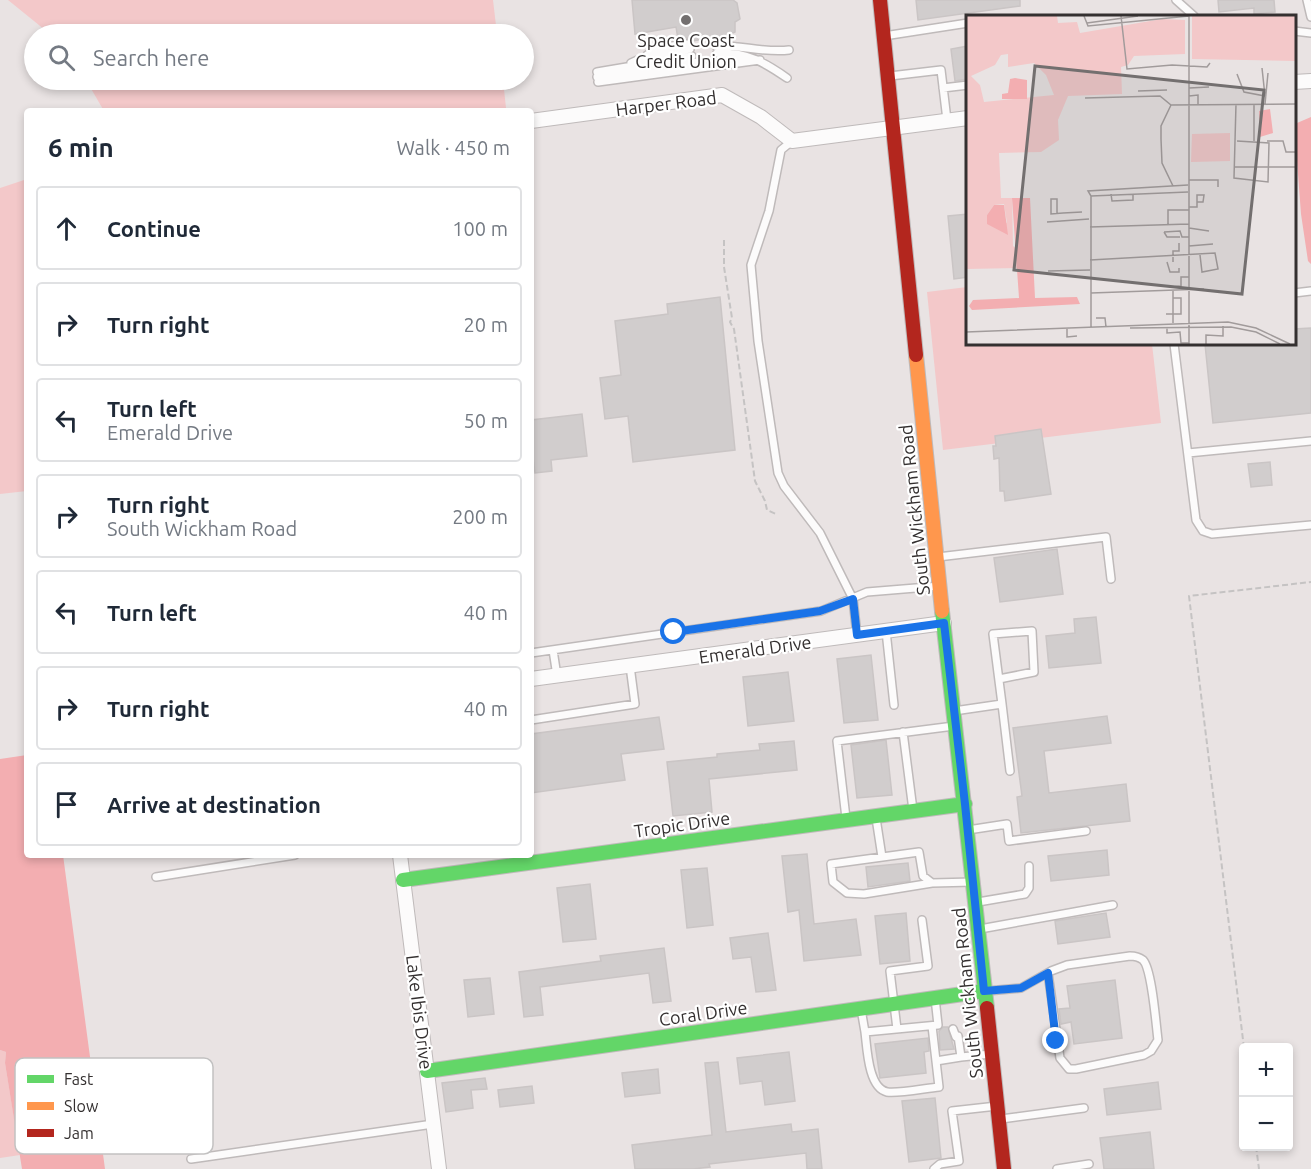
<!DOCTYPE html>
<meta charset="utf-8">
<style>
:root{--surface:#fff;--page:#f6f6f7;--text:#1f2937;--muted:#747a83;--line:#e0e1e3}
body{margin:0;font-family:Ubuntu,sans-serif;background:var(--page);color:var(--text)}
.controls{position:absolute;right:18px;bottom:18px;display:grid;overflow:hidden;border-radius:6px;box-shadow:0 3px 9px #0003}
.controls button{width:54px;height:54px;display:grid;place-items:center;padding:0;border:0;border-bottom:2px solid var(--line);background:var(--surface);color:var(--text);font:30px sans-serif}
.stop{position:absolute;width:18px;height:18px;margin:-14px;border:4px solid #1a73e8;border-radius:50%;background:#fff}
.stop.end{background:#1a73e8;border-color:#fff;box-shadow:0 2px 6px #0008}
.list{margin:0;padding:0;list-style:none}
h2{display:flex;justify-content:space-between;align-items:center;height:78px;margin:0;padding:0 24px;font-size:26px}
h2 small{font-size:20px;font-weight:400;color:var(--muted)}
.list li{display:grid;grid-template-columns:39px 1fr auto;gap:18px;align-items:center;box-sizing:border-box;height:84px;margin:0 12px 12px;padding:0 12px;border:2px solid var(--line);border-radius:6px}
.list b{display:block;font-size:22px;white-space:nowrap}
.list p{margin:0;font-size:20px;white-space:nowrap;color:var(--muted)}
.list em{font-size:20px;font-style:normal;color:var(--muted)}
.icon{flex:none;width:33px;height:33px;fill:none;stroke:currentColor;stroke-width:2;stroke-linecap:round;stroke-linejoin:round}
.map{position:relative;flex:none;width:1311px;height:1169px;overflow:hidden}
.search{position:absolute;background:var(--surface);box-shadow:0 3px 9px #0003;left:24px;top:24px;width:510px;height:66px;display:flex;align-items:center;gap:15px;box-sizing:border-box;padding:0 21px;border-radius:33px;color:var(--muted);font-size:22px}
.panel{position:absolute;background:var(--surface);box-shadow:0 3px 9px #0003;left:24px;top:108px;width:510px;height:750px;border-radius:6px}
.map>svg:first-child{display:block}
.green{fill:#f3c8c9}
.water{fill:#f3aeb1}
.building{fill:#d1cdcd;stroke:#cac5c5;stroke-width:1.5}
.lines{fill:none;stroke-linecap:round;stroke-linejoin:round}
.lane-casing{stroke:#bfbaba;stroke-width:10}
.street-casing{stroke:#bfbaba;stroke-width:16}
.fast-casing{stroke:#bfbaba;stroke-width:16}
.slow-casing{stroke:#bfbaba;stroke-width:16}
.jam-casing{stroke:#bfbaba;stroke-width:16}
.path{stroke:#c5c3c3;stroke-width:2;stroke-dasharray:6 3;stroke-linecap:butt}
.lane{stroke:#fcfbfb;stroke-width:7}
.street{stroke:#fcfbfb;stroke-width:14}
.fast{stroke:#63d668;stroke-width:14}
.slow{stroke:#ff974d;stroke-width:14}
.jam{stroke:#b3261e;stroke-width:14}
.route{stroke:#1a73e8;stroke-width:8}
.poi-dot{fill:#736f6f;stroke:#fff;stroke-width:2}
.labels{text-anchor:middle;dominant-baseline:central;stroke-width:4.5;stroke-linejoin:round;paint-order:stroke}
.poi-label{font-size:18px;fill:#343030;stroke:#fff}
.street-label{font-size:18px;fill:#343030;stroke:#fff}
.inset-road{fill:none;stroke:#a19b9b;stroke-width:1.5}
.view{fill:#736f6f;fill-opacity:0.15;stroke:#736f6f;stroke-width:3}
.inset-edge{fill:none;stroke:#343030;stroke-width:3}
.key{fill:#fff;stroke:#c2c1c1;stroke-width:1.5}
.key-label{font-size:16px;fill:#343030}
</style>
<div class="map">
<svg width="1311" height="1169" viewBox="0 0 1311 1169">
<rect width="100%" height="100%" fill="#e9e3e3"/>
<path class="green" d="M8,0h485l4,34h-447z
M86,80h417l3,28 -21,3h-381z
M27,179v312l-27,3v-306z
M967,287l1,57h184l9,79 -218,27 -16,-158z
M0,1050l6,2 -1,11 15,92 -20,3z"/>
<path class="water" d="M1311,117v147l-3,-3 -7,-47 -6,-80 2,-11z
M27,755v100h36l42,314h-83l-17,-106 1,-11 -6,-2v-291z"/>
<path class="building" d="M632,0h101l4,3 3,16 -5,3v10l-9,4 -34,5 -5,-3 -9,1 -2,-12 -41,7z
M916,0h104v6l-102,14z
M1218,0h56l1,12 -21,2v-6l-35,4z
M968,46v33l-13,2 -4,-32z
M968,214v63l-14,2 -6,-63z
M720,297l15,153 -102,12 -5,-46 -23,3 -5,-41 21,-3 -6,-54 53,-7 -1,-10z
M1311,328v85l-98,10 -8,-79h89v-15z
M582,414l5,42 -36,4 1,11 -17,2 -4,-32v-21z
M1041,429l10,65 -46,7 -1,-10h-4l-1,-33 -5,1 -1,-13h3l-1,-10z
M1270,462l2,23 -21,2 -3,-23z
M1057,549l6,45 -63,8 -6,-44z
M1096,617l5,46 -52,5 -3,-32 29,-3 -1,-14z
M871,655l7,65 -34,3 -7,-64z
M788,672l6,49 -46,5 -5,-49z
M1107,716l4,27 -67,8 5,42 77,-9 4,37 -109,12 -4,-36 5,-1 -9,-68z
M659,717l5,32 -43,5 4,26 -94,13v-59z
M886,740l6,55 -35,3 -6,-53z
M794,741l3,29 -88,9 3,33 -39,4 -6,-54 50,-5v-3l43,-4 -1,-6z
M1107,850l2,25 -58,6 -3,-25z
M807,854l7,70 42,-5 5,36 -57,6 -5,-51 -11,2 -6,-56z
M908,863l2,18 -42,6 -2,-20z
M707,868l6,57 -26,3 -6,-58z
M590,884l6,55 -33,3 -6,-54z
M906,913l4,48 -30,3 -5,-48z
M1106,913l4,24 -52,7 -3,-23z
M768,933l8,57 -20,2 -5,-35 -18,2 -3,-21z
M664,948l7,53 -18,2 -4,-30 -109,14 3,28 -19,2 -5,-45 82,-11 -1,-5z
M490,978l4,36 -26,3 -4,-37z
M1115,980l7,58 -48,6 -3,-22 -10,2 -2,-15 11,-1 -3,-22z
M943,1027h5l6,22 -14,1 -1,-19z
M928,1038l1,13 -5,1 2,21 -46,5 -5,-34z
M789,1052l6,49 -30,4 -3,-24 -22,3 -3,-26z
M718,1062l8,70 65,-8 1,8 26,-3 4,40h-15l-1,-16 -97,11 1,3 -17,2h-58l-3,-24 80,-10 -7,-72z
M658,1069l2,24 -35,4 -3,-24z
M485,1078l2,11 -16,1 2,18 -27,4 -4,-29z
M1158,1082l3,27 -54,6 -3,-26z
M532,1086l2,17 -34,4 -2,-17z
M935,1098l6,60 -32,4 -7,-61z
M1150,1132l4,37h-50l-4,-31z"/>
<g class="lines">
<defs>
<path id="lane" d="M1176,0l18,16
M1307,0l4,17
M1294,31l17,2
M884,36l84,-13
M716,46c25,-1 48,7 73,4
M717,53c30,-1 47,9 70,25
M647,55l17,-8 23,-3
M720,59l25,-2
M631,63l11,-5 48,-9
M597,72l95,-16
M890,76l51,-6 6,50
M597,77l97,-15
M598,82l162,-22
M943,88l25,-3
M792,141l-11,9 -12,61 -18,54 7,76 20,132 6,13 36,47 33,66 4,36
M1294,293l17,-2
M1174,344l22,176 7,11 9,3 99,-9
M1188,453l123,-12
M938,557l168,-20 5,42
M886,631l8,74
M553,650l4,26
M531,653l290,-42 46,-19 73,-6
M1002,704l8,67
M954,711l48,-7 -9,-70 39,-3 2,41 -35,7
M531,720l104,-16 -5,-38
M903,732l10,78
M846,818l-9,-77 117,-15
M876,818l6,39
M968,830l39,-6 2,17 77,-10
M156,877l139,-22
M932,883l-68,11 -17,-1 -14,-11 -2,-18 88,-12 4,24 9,7 41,-1
M978,902l47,-8 4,-6v-22
M980,929l133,-24
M987,991l34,-3 30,-17 16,-6 63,-9c4,0 9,1 13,4 9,9 13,65 15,80l-7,11 -7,4 -68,14h-7l-9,-11 -12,-85
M861,1009l4,23 73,-7 -3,-27
M932,1026l4,35 25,-4 -3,-21 -2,1 -3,-8
M897,1029l-7,-58 38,-5 -6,-46
M865,1032c2,15 3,56 22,60 10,2 40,-4 52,-5l-3,-26
M961,1057l30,-3
M1001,1119l83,-11
M191,1159l242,-35
M934,1169l6,-5 19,-3 -7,-50 45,-5
M1057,1169l32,-5"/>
<path id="street" d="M1294,82l17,-1
M531,121l191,-26 39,22 31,24 176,-23
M531,679l413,-56
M400,855l39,314"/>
<path id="fast" d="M942,611l45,397
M403,880l562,-76
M427,1071l557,-80"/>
<path id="slow" d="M916,355l26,256"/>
<path id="jam" d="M880,0l36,355
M987,1008l17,161"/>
</defs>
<use href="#lane" class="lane-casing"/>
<use href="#street" class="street-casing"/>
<use href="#fast" class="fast-casing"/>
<use href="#slow" class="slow-casing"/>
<use href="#jam" class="jam-casing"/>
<path class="path" d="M724,240v27l8,51 -2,4 4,7 21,152 10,20 2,9 9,4
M1244,1048l-55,-452 122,-14
M1256,1146l3,23"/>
<use href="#lane" class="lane"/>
<use href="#street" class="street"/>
<use href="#fast" class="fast"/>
<use href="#slow" class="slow"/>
<use href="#jam" class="jam"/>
</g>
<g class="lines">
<path class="route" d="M674,632l146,-21 33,-12 4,36 87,-12 21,181 19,187 37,-3 27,-15 8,68"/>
</g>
<circle class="poi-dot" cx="686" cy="20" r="6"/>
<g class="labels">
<g class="poi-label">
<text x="686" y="40">Space Coast<tspan x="686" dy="21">Credit Union</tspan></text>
</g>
<g class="street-label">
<text transform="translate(666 103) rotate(-7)">Harper Road</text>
<text transform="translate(914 510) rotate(-96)">South Wickham Road</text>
<text transform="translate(755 649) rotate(-8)">Emerald Drive</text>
<text transform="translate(682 824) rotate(-8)">Tropic Drive</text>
<text transform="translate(967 993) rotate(-96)">South Wickham Road</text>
<text transform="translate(420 1012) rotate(83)">Lake Ibis Drive</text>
<text transform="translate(703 1013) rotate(-8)">Coral Drive</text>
</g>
</g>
<g transform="translate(966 15)">
<rect width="330" height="330" fill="#e9e3e3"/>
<path d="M0,1h91l1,7 19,-1 3,11 82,-14 23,1v34l-51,2 -6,9 -7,2 1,27 -54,2 -10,24 1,20 -18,12 -42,1 2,45h24l-13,1 1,47 4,3 1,19 -52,1zM42,39v13l26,-4 12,12 8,20 -70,7 -4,-17 -9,-9 24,-11 6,-10zM38,189l3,19 -20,-8 7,-10zM226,1h104v45l-104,-2zM264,118v28l-39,1 1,-28z" fill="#f3c8c9" fill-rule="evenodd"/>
<path d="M49,63l12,2v19h-25v-5l6,-1 2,-14zM304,94l3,24 -13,4 -1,-26zM46,183h18l5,100 42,-1 3,7 -108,6 -3,-4 4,-6 46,-2zM28,190h10l4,30 -21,-11v-9z" fill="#f3aeb1"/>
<path class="inset-road" d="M118,1l4,10 101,-10M155,1l6,53 45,-4 35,2 3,-4M223,1v328M121,8l51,-7M271,59l7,18 21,4 -3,-28M223,73l20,-1M172,76l29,-1M223,81l9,-1v9M119,83l75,-2 11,9 125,-1M270,89l-2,74 34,4 1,-39 -32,-2M288,89v37M299,89l3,-31M205,90l-10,21v13l1,24 11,23M301,126h16l3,11h10M268,152h62M223,165h29v7M145,179l1,7 21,-1v-6M125,181l97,-4M223,192h8v-12h7l-1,7h-6M91,198v-14h-6v15l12,-1 19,-1M81,207l42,-3M202,209v-14h21M124,212l99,-3M223,213l20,3M198,217l16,-1 2,6h7M198,217l3,5h13M223,231l24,-2M124,245l125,-7 3,16 -16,3 -2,-17M201,247l3,10h9v-4M207,247v-11h6v-8M82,256l42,-1M206,272l9,-1v-9h8M125,278l113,-4M200,299h15v-16h-8M130,303h9l1,9M207,308v-33M125,312v-131l-3,-5 100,-6M201,312v6l13,-1 1,11h8M164,313l101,-1 25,5 24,12M101,314v8l10,-1M0,317l262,-10 28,6 34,16M240,329v-9l17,1v-10"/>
<path class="view" d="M69,51l229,24 -22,204 -228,-24z"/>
<rect width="330" height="330" class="inset-edge"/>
</g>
<rect x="15" y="1058" width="198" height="96" rx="9" class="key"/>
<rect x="27" y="1075" width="27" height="8" fill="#63d668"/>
<rect x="27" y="1102" width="27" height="8" fill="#ff974d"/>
<rect x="27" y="1129" width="27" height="8" fill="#b3261e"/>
<g class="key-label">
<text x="64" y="1085">Fast</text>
<text x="64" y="1112">Slow</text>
<text x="64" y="1139">Jam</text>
</g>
</svg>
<div class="controls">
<button>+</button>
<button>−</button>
</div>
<div class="stop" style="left:674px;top:632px"></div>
<div class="stop end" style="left:1056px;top:1041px"></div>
<div class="search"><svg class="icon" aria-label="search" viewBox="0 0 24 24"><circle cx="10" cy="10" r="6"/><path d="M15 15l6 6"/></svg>Search here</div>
<section class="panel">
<h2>6 min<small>Walk · 450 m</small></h2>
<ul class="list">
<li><svg class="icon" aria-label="ahead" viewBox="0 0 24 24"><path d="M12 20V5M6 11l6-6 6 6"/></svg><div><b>Continue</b></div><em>100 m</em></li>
<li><svg class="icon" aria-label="right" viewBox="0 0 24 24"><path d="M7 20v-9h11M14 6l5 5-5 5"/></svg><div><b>Turn right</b></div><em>20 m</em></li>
<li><svg class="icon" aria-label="left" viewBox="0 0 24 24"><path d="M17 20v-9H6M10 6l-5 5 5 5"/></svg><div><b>Turn left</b><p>Emerald Drive</p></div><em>50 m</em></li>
<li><svg class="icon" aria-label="right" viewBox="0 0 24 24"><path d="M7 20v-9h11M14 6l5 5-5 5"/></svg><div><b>Turn right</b><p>South Wickham Road</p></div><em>200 m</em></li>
<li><svg class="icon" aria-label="left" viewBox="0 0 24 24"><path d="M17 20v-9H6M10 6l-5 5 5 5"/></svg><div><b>Turn left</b></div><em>40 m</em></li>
<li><svg class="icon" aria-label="right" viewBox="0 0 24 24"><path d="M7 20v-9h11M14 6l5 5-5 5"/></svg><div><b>Turn right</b></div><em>40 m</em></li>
<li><svg class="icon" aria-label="arrive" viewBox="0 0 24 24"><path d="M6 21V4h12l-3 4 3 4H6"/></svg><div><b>Arrive at destination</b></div></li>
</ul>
</section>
</div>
